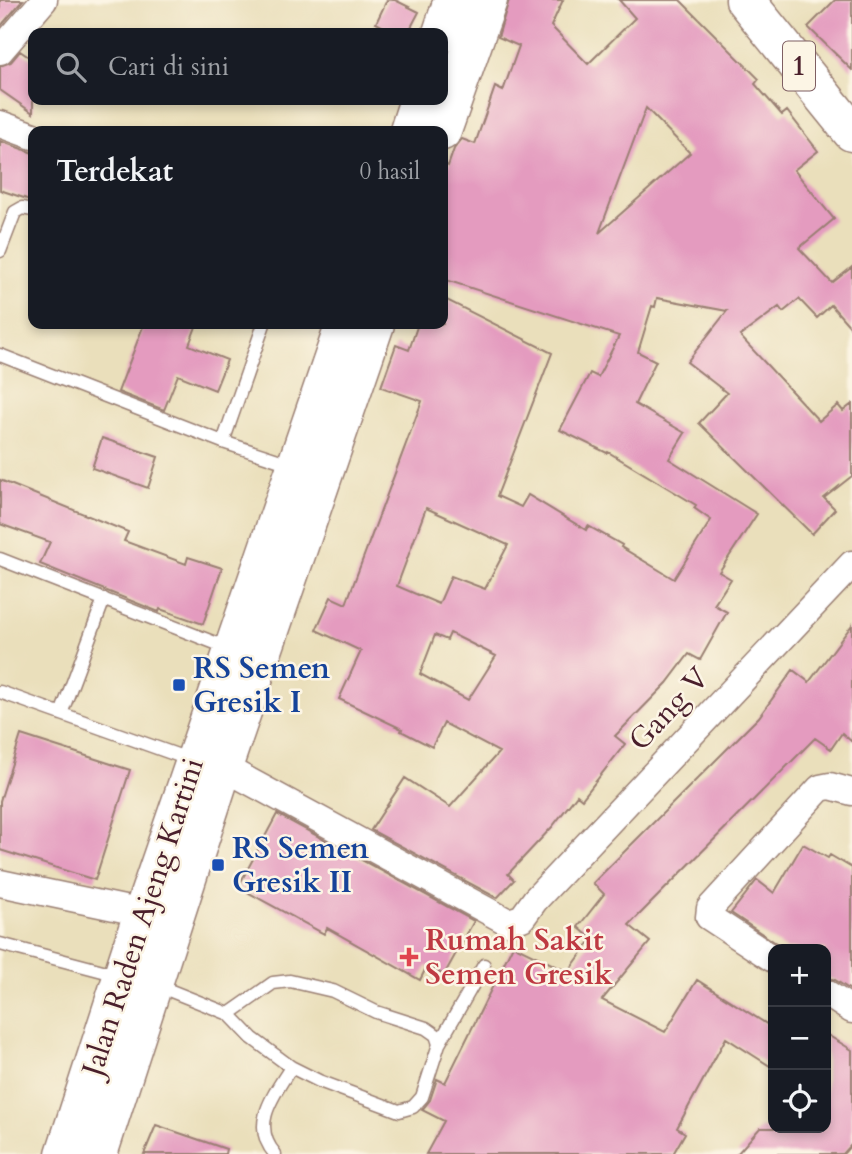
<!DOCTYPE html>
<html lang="id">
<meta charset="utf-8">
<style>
:root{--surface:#171b24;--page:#20242c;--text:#f1f3f6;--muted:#9ea1a6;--line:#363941}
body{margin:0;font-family:Cardo,serif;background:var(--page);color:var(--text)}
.controls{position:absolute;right:21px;bottom:21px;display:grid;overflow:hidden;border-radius:14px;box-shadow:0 4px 10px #0003}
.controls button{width:63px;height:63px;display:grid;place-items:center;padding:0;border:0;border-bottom:2px solid var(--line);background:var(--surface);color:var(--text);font:35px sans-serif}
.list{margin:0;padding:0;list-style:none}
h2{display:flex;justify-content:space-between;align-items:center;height:91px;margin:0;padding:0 28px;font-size:30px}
h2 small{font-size:23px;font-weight:400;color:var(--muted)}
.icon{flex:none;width:38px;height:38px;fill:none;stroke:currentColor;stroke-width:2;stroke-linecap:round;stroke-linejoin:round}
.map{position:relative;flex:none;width:852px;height:1154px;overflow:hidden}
.search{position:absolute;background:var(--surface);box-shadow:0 4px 10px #0003;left:28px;top:28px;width:420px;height:77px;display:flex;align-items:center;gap:18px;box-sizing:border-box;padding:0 24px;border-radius:14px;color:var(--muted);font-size:26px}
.panel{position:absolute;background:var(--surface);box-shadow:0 4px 10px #0003;left:28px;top:126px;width:420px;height:203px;border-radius:14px}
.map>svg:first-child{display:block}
.building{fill:#e49bbf;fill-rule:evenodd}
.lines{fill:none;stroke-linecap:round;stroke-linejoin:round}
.service-casing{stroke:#9a7f73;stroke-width:15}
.minor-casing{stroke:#9a7f73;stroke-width:29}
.trunk-casing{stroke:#9a7f73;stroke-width:41}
.service{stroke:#fff;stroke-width:12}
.minor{stroke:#fff;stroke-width:26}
.trunk{stroke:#fff;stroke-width:38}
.transit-dot{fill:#1a4fb4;stroke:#fcf5e5;stroke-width:2.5}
.health-dot{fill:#e0444e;stroke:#fcf5e5;stroke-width:2.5}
.labels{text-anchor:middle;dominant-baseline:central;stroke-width:5;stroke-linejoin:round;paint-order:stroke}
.shield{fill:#fcf5e5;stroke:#7f5f63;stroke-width:2}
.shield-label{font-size:28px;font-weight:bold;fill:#4a1f2b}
.transit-label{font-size:30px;font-weight:bold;fill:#164399;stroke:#fcf5e5;text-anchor:start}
.street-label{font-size:30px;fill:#4a1f2b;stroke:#fcf5e5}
.health-label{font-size:30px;font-weight:bold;fill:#be3a42;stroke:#fcf5e5;text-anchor:start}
</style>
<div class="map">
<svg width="852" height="1154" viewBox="0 0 852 1154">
<rect width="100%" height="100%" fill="#fcf5e5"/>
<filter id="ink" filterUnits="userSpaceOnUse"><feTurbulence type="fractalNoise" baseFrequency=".0143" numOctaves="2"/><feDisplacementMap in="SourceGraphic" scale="14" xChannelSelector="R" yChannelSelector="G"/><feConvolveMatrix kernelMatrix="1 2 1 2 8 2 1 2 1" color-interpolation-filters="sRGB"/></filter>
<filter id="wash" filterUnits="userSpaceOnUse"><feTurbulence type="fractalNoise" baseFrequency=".00686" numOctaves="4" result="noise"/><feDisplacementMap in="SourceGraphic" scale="28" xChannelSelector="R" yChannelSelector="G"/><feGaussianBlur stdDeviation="1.57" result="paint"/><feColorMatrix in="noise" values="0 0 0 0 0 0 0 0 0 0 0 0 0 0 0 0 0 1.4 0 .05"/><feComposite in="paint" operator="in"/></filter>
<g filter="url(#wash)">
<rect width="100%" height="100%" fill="#eadfbb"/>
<g id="blocks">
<path class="building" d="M0,0h23l-23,27z
M387,0h8l24,12 -11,21h-13l-19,-10z
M509,0h54l-12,26 37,38 47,-46 -16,-18h61l79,79 -4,5 27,31 5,-4 31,40 -24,19 40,49 -35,29 33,35 20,-16v62l-21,-24 -14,13 -18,-19 -16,13 -4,-5 -39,29 79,85 19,-16 5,6 9,-7v72l-28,22 11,11 -23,25 -113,-111 28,-30 -40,-31 40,-51 -70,-13 -2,9 -3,-1 -14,46 18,9 -21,43 50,29 -16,26 88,55 -38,58 12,7 -17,26 13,7 -27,48 -11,-6 -22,29 -52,53 10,8 -43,55 -5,-4 -25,32 -44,47 6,6 -17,18 -126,-68 34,-52 45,29 49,-55 -55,-29 -12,24 -31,-16 1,-2 -63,-30 22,-48 -45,-21 15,-33 15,7 76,-203 -41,-14 15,-42 13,5 9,-26h25v-26l109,55 -55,143 24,11 7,-12 58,35 2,-4 34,19 -1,2 53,32 37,-59 -17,-12 2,-3 -88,-53 -1,1 -47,-23 30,-57 8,4 21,-41 -176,-57v-116l5,3 6,-17 8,-10 13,5 20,-57 8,4 16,-45 -21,-9zM646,108l44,45 -91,80zM426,508l82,37 -23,44 -34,-13 -12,28 -42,-18zM450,633l46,23 -28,44 -48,-26 15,-39 12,5z
M835,0h17v70l-44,-43z
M20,51l13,9v53l-33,-23v-24l11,-4z
M0,141l33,12v48l-33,-11z
M144,324h53l-8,21 38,15 -12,30 -37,-15 -14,35 -46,-18z
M102,438l56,19 -10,31 -56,-20z
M0,480l128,52 -4,9 62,23 2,-7 34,11 -19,56 -43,-15 -1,3 -119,-48 10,-22 -50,-18z
M852,625v117l-10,-9 -11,16 -16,-11 -186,187 21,17 -48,58 63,32 32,-52 76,48v40l-47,-30 -49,90 8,5 -12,21h-247l18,-33 -22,-11 8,-10 7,-21 8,4 68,-138 55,27 24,-33 -14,-12 26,-33 -11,-11 166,-166 34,-47 16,12z
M21,735l109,35 -35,110 -95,-30v-49z
M277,814l197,107 -30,54 -17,-9 -7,14 -93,-52 -3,6 -86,-47z
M803,844l25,14 2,-3 22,13v123l-17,-11 -9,-3v-28h-41l-54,-36 26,-33 17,13z
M826,1034l26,16v94l-9,10h-106l23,-26h66z
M156,1125l70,24 -1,5h-81z"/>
</g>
</g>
<g filter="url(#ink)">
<use href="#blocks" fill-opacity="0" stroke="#9a7f73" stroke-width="2"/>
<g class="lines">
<defs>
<path id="service" d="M0,251l15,-39 7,-4 11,2
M0,355l223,87 70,23
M223,442l41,-118
M0,559l228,89
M0,692l191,68
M61,714l43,-115
M0,944l118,31
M156,985l73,29 23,24 39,29 28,14 80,30 14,-4 9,-10 17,-53
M229,1014l44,-31 17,-2 43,10 43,21 50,16 10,7 3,9 45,-79
M275,1154c-26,-30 0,-60 16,-87"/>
<path id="minor" d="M0,51l44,-51
M0,124l33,12
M223,767l285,155 14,-4 13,-18 317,-336
M0,883l143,30
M773,959l-64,-42 1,-9 110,-120 10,-2 22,6
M826,993l26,17"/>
<path id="trunk" d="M745,0l107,132
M442,33l11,-33
M409,131l10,-31
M442,131l46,-131
M65,1154l78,-241 202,-589
M98,1154l125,-387 152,-443"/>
</defs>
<use href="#service" class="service-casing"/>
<use href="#minor" class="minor-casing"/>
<use href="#trunk" class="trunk-casing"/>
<use href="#service" class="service"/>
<use href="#minor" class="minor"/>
<use href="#trunk" class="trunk"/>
</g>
</g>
<g class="transit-dot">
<rect x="172" y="678" width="14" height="14" rx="3.5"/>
<rect x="211" y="858" width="14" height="14" rx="3.5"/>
</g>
<path class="health-dot" d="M405.5 946.5h7v7h7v7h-7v7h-7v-7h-7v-7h7z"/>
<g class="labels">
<rect class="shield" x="783" y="41.5" width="32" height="49" rx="5"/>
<g class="shield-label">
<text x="799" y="66">1</text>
</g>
<g class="transit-label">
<text x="193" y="668">RS Semen<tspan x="193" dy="34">Gresik I</tspan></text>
<text x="232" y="848">RS Semen<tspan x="232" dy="34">Gresik II</tspan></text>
</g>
<g class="street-label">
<text transform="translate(669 709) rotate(-47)">Gang V</text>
<text transform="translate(143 917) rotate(-72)">Jalan Raden Ajeng Kartini</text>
</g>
<g class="health-label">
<text x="425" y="940">Rumah Sakit<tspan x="425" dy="34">Semen Gresik</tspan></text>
</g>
</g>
</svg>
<div class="controls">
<button>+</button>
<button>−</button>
<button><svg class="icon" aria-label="locate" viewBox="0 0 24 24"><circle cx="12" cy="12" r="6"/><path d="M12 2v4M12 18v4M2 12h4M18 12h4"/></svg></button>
</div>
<div class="search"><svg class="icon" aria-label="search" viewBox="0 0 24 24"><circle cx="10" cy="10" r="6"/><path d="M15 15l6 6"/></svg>Cari di sini</div>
<section class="panel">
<h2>Terdekat<small>0 hasil</small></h2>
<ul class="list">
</ul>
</section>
</div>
